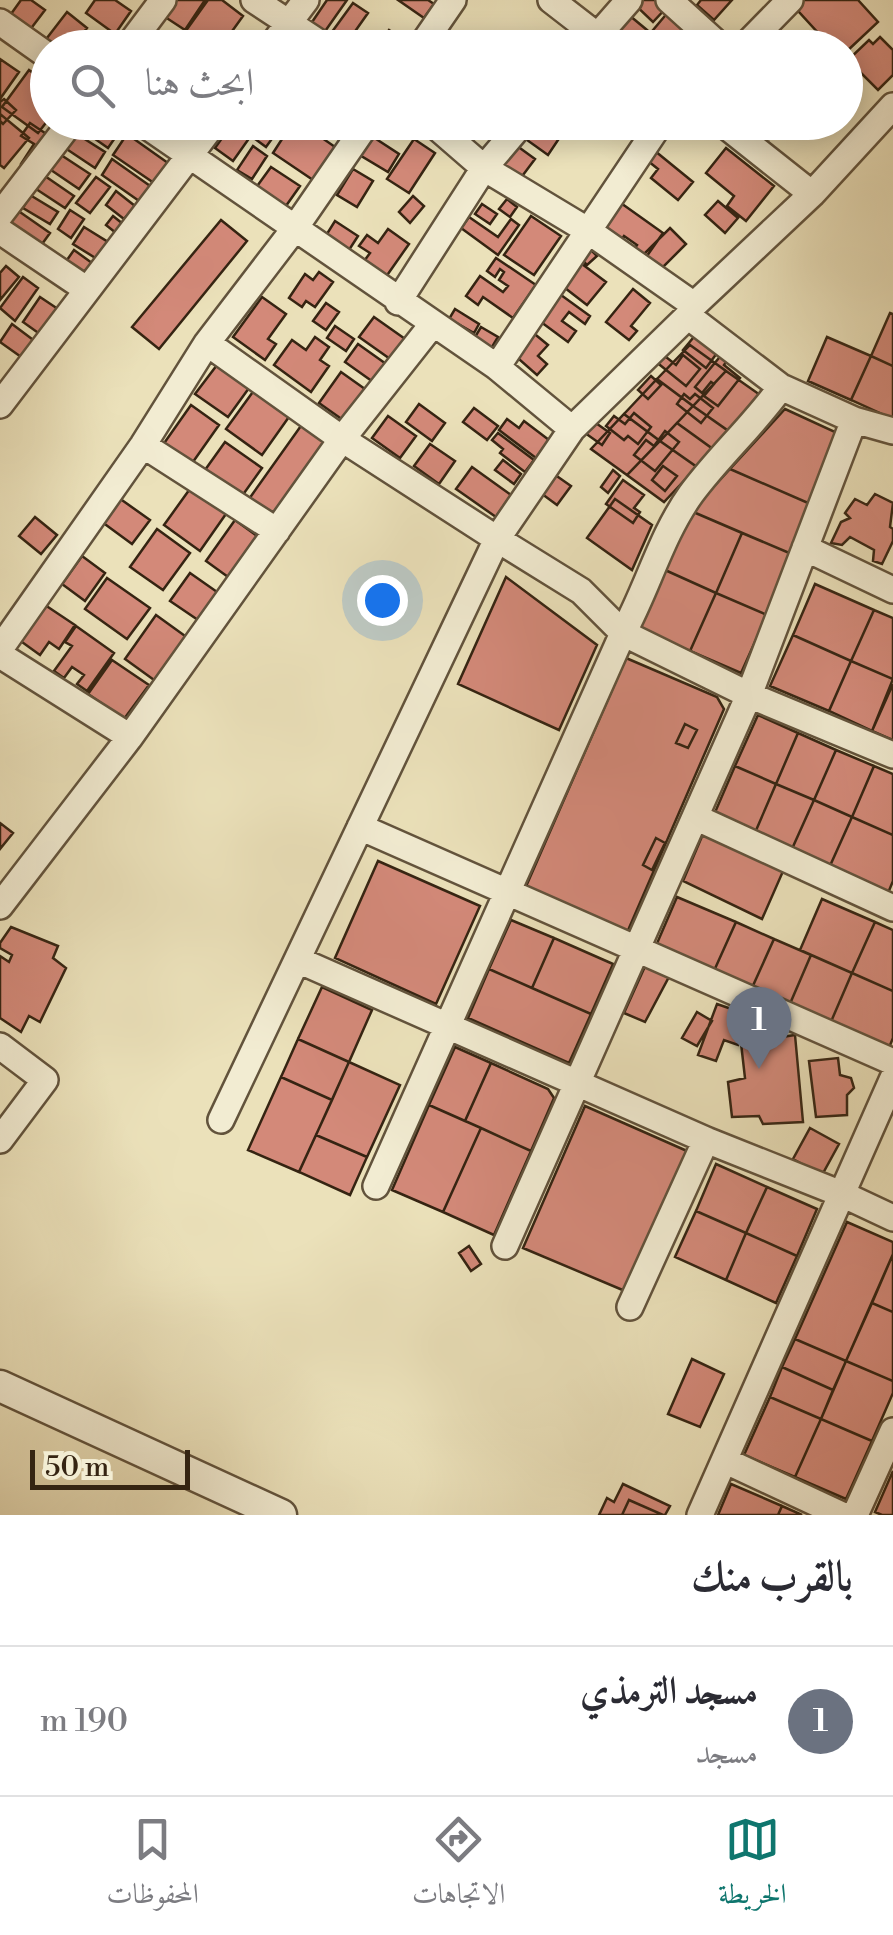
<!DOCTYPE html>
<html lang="ar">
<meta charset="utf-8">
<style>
:root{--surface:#fff;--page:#f7f7f7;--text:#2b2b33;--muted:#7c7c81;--line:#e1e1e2;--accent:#0f766e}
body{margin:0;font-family:"Libre Bodoni",Amiri,serif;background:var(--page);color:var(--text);direction:rtl}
.scale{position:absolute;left:30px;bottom:25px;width:160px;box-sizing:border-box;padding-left:10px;border:5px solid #352412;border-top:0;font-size:28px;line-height:35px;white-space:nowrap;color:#352412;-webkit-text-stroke:8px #f2ecd2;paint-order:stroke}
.you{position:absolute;left:382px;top:600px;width:35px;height:35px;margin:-25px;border:8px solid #fff;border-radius:50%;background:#1a73e8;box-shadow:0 0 0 15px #1a73e833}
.badge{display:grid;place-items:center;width:65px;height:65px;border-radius:50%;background:var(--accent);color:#fff;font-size:32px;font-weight:700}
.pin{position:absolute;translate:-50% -82px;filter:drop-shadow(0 2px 5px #0008)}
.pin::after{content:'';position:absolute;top:52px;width:35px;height:30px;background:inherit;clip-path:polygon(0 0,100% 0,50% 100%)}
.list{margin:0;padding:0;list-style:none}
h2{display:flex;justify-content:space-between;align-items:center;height:130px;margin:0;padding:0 40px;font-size:42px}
h2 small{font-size:32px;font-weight:400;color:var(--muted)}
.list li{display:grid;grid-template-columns:65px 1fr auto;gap:30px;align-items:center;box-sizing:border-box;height:150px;padding:0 40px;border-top:2px solid var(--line)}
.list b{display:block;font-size:38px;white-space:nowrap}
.list p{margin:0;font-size:32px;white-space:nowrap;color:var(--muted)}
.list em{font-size:32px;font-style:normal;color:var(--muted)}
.icon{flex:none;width:55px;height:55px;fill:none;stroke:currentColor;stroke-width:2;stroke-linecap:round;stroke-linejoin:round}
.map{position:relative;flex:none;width:893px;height:1515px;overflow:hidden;direction:ltr}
.search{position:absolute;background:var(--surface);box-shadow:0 5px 25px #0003;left:30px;right:30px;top:30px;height:110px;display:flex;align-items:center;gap:25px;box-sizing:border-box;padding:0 35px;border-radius:55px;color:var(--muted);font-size:38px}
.sheet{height:280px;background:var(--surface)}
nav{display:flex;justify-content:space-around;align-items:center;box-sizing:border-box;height:140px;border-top:2px solid var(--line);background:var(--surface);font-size:28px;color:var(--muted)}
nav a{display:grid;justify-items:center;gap:5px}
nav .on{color:var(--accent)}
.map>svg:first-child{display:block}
.building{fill:#d38979;stroke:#352412;stroke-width:2.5}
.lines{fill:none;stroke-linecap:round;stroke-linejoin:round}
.minor-casing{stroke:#62533c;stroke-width:30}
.tertiary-casing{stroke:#62533c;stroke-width:35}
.minor{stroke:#f2ecd2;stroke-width:25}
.tertiary{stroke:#f2ecd2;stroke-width:30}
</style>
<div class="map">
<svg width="893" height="1515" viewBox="0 0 893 1515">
<rect width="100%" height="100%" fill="#ebe1ba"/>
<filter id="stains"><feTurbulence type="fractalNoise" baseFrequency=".002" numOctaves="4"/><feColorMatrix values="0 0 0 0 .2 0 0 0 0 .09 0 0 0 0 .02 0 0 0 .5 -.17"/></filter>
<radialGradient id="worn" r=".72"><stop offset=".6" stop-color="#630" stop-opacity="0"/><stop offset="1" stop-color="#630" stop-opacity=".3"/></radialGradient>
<path class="building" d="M21,0h10l14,10 -19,25 -20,-14z
M95,0h20l16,11 -16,23 -29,-21z
M172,0h33l-20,30 -23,-15z
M208,0h14l21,16 -23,32h-14l-21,-16z
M327,0h20l-26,37 -13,-9z
M398,0h30l6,4 -10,14z
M630,0h30l7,7 -14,15z
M701,0h31l-18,20 -17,-15z
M788,0h70l20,22 -32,30v-4h-14z
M612,1l35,29 -15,18 -35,-28z
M353,3l15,10 -24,34 -15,-11z
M669,11l39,37h-70z
M67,12l20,16 -15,20 -32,-1z
M389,30l20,14 -3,4h-30z
M87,33l17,12 -2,3h-25z
M880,37l13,13v25l-15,15 -30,-30 21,-20 4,4z
M0,59l19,13 -19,27z
M29,70l19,14v36l-10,13 -36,-26z
M4,99l12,11 -13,14 -3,-3v-19z
M0,114l29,24 -25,30 -4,-3z
M81,122h30l10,7 -13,19 -30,-21z
M151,122h46l2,2 -17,22z
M232,122h52l-18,25z
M293,122h6l39,27 -22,33 -43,-29z
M324,122h19l-7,12 -14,-9z
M377,122h20l-8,12z
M528,122h30l8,6 -18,27 -28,-20z
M608,122h39l-10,17z
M752,122h34l-17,17z
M30,123l21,14 -22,33 -8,-6 13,-20 -13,-8z
M232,124l18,13 -17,24 -18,-13z
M72,131l33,21 -10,16 -33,-22z
M127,134l41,29 -14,20 -41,-28z
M370,135l29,19 -11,18 -30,-18z
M414,139l21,14 -26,40 -22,-14z
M513,143l22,16 -15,20 -22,-17z
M253,146l14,10 -15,23 -15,-9z
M726,148l48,38 -28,35 -19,-15 7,-10 -28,-23z
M655,151l38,31 -15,18 -27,-22 7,-9 -10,-8z
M58,153l32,21 -11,15 -31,-21z
M112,159l41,29 -11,15 -40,-28z
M271,167l29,19 -19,27 -29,-20z
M353,169l20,12 -16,26 -20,-12z
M42,174l32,22 -9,12 -32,-21z
M96,177l14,10 -20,26 -14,-10z
M116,191l19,15 -11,13 -18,-14z
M30,195l28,17 -8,12 -27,-16z
M413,196l11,10 -14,17 -11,-11z
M507,199l10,8 -7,10 -11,-8z
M618,201l45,32 -21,30 -12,-8 7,-10 -13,-9 -7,10 -20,-15z
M718,201l20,17 -13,15 -20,-18z
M482,204l15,10 -7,10 -15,-10z
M17,210l33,23 -13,18 -32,-24z
M70,210l14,9 -13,19 -13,-9z
M113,216l10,8 -7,9 -10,-8z
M531,216l30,20 -27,39 -30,-20z
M469,217l29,20 13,-18 8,6 -21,30 -37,-27z
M221,220l26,21 -88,108 -27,-22z
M335,221l23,15 -20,31 -23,-14z
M84,227l24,15 -11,17 -24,-15z
M670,228l16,16 -35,35 -16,-16z
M388,229l21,15 -33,47 -17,-23 11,-15 -11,-7 8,-11 11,8z
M587,246l10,10 -10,9 -10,-10z
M74,250l18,13 -13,19 -19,-12z
M566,252l40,30 -19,23 -31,-24z
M496,258l40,27 -23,33 -30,-21 -5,8 -12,-9 14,-20 23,16 5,-6 -9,-6 5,-8 -4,-3 -5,8 -8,-6z
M6,266l13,11 -19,23v-27z
M319,272l14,10 -18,25 -9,-6 -4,6 -13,-9 16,-24 8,6z
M23,277l15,11 -23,33 -15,-13z
M633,289l17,14 -19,23 6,5 -8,9 -23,-18z
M561,295l29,21 -5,8 -16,-12 -7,9 14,10 -8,11 -27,-20z
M40,297l21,14 -17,26 -21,-15z
M262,297l24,17 -18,25 8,5 -11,16 -32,-23z
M326,303l13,9 -13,18 -13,-9z
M455,309l24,15 -5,9 -16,-9 -6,11 -9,-6z
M890,313l3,1v52l-22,-10z
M374,317l34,24 -15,20 -34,-24z
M12,324l24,18 -12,17 -24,-17z
M335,326l19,13 -8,12 -19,-13z
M481,327l17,10 -12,20 -17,-10z
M531,331l17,14 -10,11 9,8 -10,11 -25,-22z
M698,332l22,17 -14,19 -23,-18z
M315,337l14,10 -9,13 9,6 -18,26 -37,-27 18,-25 14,10z
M827,337l44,19 -20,44 -43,-19z
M358,344l31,22 -13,18 -31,-22z
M690,345l36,26 -33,35 -36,-27z
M661,353l15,12 7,-10 17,14 -14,17 -31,-25z
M723,353l6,5 -5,7 16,13 -22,28 -14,-10 10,-12 -3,-2 -9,11 -7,-6z
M871,356l22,10v53l-42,-19z
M217,365l32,23 -21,29 -33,-23z
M726,371l37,26 -33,35 -37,-26z
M341,372l31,22 -22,31 -31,-22z
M651,376l10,9 -13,14 -10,-9z
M657,379l36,27 -33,35 -36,-27z
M255,389l36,25 -29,41 -36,-26z
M684,394l6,5 5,-5 18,14 -12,15 -24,-19z
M419,404l26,19 -13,18 -26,-19z
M191,405l28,20 -31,44 -28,-20z
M693,406l37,26 -17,17 -36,-26z
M474,408l24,18 -11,14 -24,-18z
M785,409l61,28 -31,69 -85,-37z
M634,413l17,14 -13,17 -10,-8 -4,4 -18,-14 8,-10 11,8z
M624,414l36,27 -33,34 -36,-26z
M388,416l28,20 -16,22 -28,-20z
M507,419l12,9 5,-7 25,19 -13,18 -37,-28z
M593,421l17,12 -8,12 -17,-12z
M303,423l29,21 -54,76 -29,-21z
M677,423l36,26 -16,18 -37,-26z
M665,431l14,11 -24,29 -21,-16 12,-15 8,6z
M498,433l36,27 -9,12 -25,-19 3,-4 -11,-9z
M660,441l37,26 -33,35 -37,-27z
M225,442l37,26 -20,28 -37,-26z
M430,444l25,17 -16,23 -25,-18z
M503,460l18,14 -7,10 -19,-14z
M663,466l14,10 -12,15 -13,-11z
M472,467l39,28 -15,22 -40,-28z
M730,469l85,37 -21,49 -103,-44z
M613,470l7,6 -12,17 -7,-6z
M551,472l20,14 -14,19 -19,-14z
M623,480l21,15 -10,13 6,4 -7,11 -27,-19z
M192,486l36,25 -28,40 -36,-26z
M875,494l18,9 -3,24 3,2v12l-11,23 -9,-3 1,-11 -24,-13 -8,8 -11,-2 10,-21 9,-4 -5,-5 10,-14 12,6z
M119,498l31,22 -18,24 -30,-22z
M615,499l37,26 -20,45 -45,-32z
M691,511l51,22 -26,60 -51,-23z
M35,517l22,18 -16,19 -22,-18z
M235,520l29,21 -29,41 -29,-21z
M157,529l33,24 -27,37 -33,-23z
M742,533l52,22 -27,60 -51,-22z
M82,556l23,17 -20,28 -23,-17z
M665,570l51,23 -26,58 -51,-22z
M190,573l30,21 -19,28 -31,-21z
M506,577l91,68 -38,85 -101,-46z
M107,578l43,30 -23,31 -42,-30z
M815,584l59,26 -23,51 -58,-26z
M716,593l51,22 -26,58 -51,-22z
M39,601l36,24 -16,24 -10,-7 -9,13 -25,-18z
M874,610l19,8v61l-42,-18z
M156,615l36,26 -31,44 -36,-26z
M76,626l38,27 -27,38 -10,-7 7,-9 -12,-8 -8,11 -10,-7 18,-25 -7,-4z
M793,635l58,26 -22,50 -59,-25z
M626,658l91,39 7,12 -98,226 -102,-44z
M112,660l37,25 -25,34 -36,-25z
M851,661l42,18 -21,52 -43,-20z
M893,684v56l-21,-9z
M758,715l40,18 -22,51 -41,-18z
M685,724l12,6 -9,18 -12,-5z
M798,733l38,17 -22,50 -38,-16z
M836,750l38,16 -22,51 -38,-17z
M735,766l41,18 -22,51 -41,-18z
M874,766l19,8v61l-41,-18z
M776,784l38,16 -23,51 -37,-16z
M814,800l38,17 -23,51 -38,-17z
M852,817l41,18v46l-5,12 -59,-25z
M0,823l13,10 -13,16z
M703,834l81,35 -22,50 -79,-38z
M656,838l9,5 -13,27 -9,-5z
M378,861l102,45 -44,98 -101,-46z
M677,897l59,25 -23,51 -58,-25z
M822,899l53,23 -23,51 -52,-23z
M511,920l43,18 -22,50 -43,-19z
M736,922l38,17 -23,51 -38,-17z
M875,922l18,8v61l-41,-18z
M11,927l47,19 -5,12 13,10 -26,54 -11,-6 -8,16 -21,-14v-62l9,6 3,-7 -12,-7v-5z
M554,938l59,26 -22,50 -59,-26z
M774,939l37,16 -22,51 -38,-16z
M811,955l41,18 -22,51 -41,-18z
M647,962l24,11 -26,49 -21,-9z
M489,969l102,45 -22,49 -101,-45z
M852,973l41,18v47l-5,12 -58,-26z
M322,987l50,23 -23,52 -51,-23z
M717,1004l32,11 -11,30 -14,-5 -8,21 -18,-6z
M697,1012l15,9 -15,25 -15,-8z
M795,1035l8,87 -40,2 -4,-8 -27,1 -4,-35 17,-4 -4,-35z
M298,1039l51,23 -17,38 -51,-23z
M455,1047l36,16 -26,58 -36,-16z
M838,1058l2,17 11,3 3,10 -7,7v20l-31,2 -7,-56z
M349,1062l51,23 -33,72 -51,-22z
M491,1063l57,26 6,9 -23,53 -66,-30z
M281,1077l51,23 -33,72 -51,-22z
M429,1105l52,23 -38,84 -51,-22z
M585,1106l102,45 -62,140 -102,-43z
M481,1128l50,23 -37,84 -51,-23z
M810,1128l29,16 -17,31 -29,-16z
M316,1135l51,22 -17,38 -51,-23z
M716,1164l51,23 -21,46 -50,-22z
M767,1187l50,22 -20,47 -51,-23z
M696,1211l50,22 -20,47 -51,-23z
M847,1222l46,20v12l-47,107 -51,-22z
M746,1233l51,23 -21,47 -50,-23z
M469,1246l12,18 -10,7 -12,-18z
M893,1254v58l-21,-9z
M872,1303l21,9v69l-47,-20z
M795,1339l51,22 -13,29 -51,-23z
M692,1359l32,15 -24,53 -32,-13z
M846,1361l47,20v12l-21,48 -51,-22z
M782,1367l51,23 -12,29 -51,-22z
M770,1397l51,22 -26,58 -51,-22z
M821,1419l51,22 -26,58 -51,-22z
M893,1471v44h-11l-7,-3z
M623,1484l47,22 -5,9h-66l8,-17 7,4z
M731,1484l51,22 -4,9h-60z
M629,1500l34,15h-41z
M782,1506l20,9h-24z"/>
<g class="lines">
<defs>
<path id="minor" d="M254,0l73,48
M551,0l62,48
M669,0l53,48
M0,22l48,34
M127,48l36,-48
M270,48l36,-48
M420,48l33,-48
M587,48l42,-48
M743,48l47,-48
M141,122l356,245 75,62
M431,122l53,46 103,62 107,75
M721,122l91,72
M0,215l71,-93
M0,231l86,58
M398,302l86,-134 39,-46
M688,316l93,71 73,33 39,11
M207,343l135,96 155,100 75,-110 116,-113 6,-11 118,-111 81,-88
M497,367l164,-245
M0,405l215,-283
M143,445l134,86
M805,548l88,42
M0,649l143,-204 64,-102 88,-115 73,-106
M0,655l130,82
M695,817l198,91
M360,827l533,235
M0,906l130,-169 212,-298 90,-114
M298,960l408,180 138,55 49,23
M0,1046l45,34 -45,60
M221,1120l276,-581 84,52 42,42 126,62 144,60
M376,1186l247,-553c25,-46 38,-97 68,-139 28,-38 63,-69 90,-107
M505,1246l244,-551 105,-275
M630,1307l76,-167
M726,1461l116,54
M700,1515l193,-437
M855,1515l38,-84"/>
<path id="tertiary" d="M0,1386l281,129"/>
</defs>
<use href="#minor" class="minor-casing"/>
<use href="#tertiary" class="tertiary-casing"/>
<use href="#minor" class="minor"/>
<use href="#tertiary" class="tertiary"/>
</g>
<rect width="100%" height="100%" filter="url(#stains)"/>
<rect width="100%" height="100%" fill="url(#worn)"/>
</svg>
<div class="scale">50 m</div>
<div class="you"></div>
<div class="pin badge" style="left:759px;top:1069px;background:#6b7280">1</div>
<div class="search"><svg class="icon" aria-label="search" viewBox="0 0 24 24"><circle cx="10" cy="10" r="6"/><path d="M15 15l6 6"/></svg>ابحث هنا</div>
</div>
<section class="sheet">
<h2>بالقرب منك<small></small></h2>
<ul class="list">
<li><span class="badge" style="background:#6b7280">1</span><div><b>مسجد الترمذي</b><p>مسجد</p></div><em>190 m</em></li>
</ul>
</section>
<nav>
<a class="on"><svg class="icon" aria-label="map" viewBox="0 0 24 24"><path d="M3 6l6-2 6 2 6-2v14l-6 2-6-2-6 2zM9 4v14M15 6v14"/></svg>الخريطة</a>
<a><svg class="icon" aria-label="directions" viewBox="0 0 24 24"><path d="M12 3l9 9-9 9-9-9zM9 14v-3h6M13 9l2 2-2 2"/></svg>الاتجاهات</a>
<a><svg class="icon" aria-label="saved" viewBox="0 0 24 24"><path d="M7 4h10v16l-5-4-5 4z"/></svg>المحفوظات</a>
</nav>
